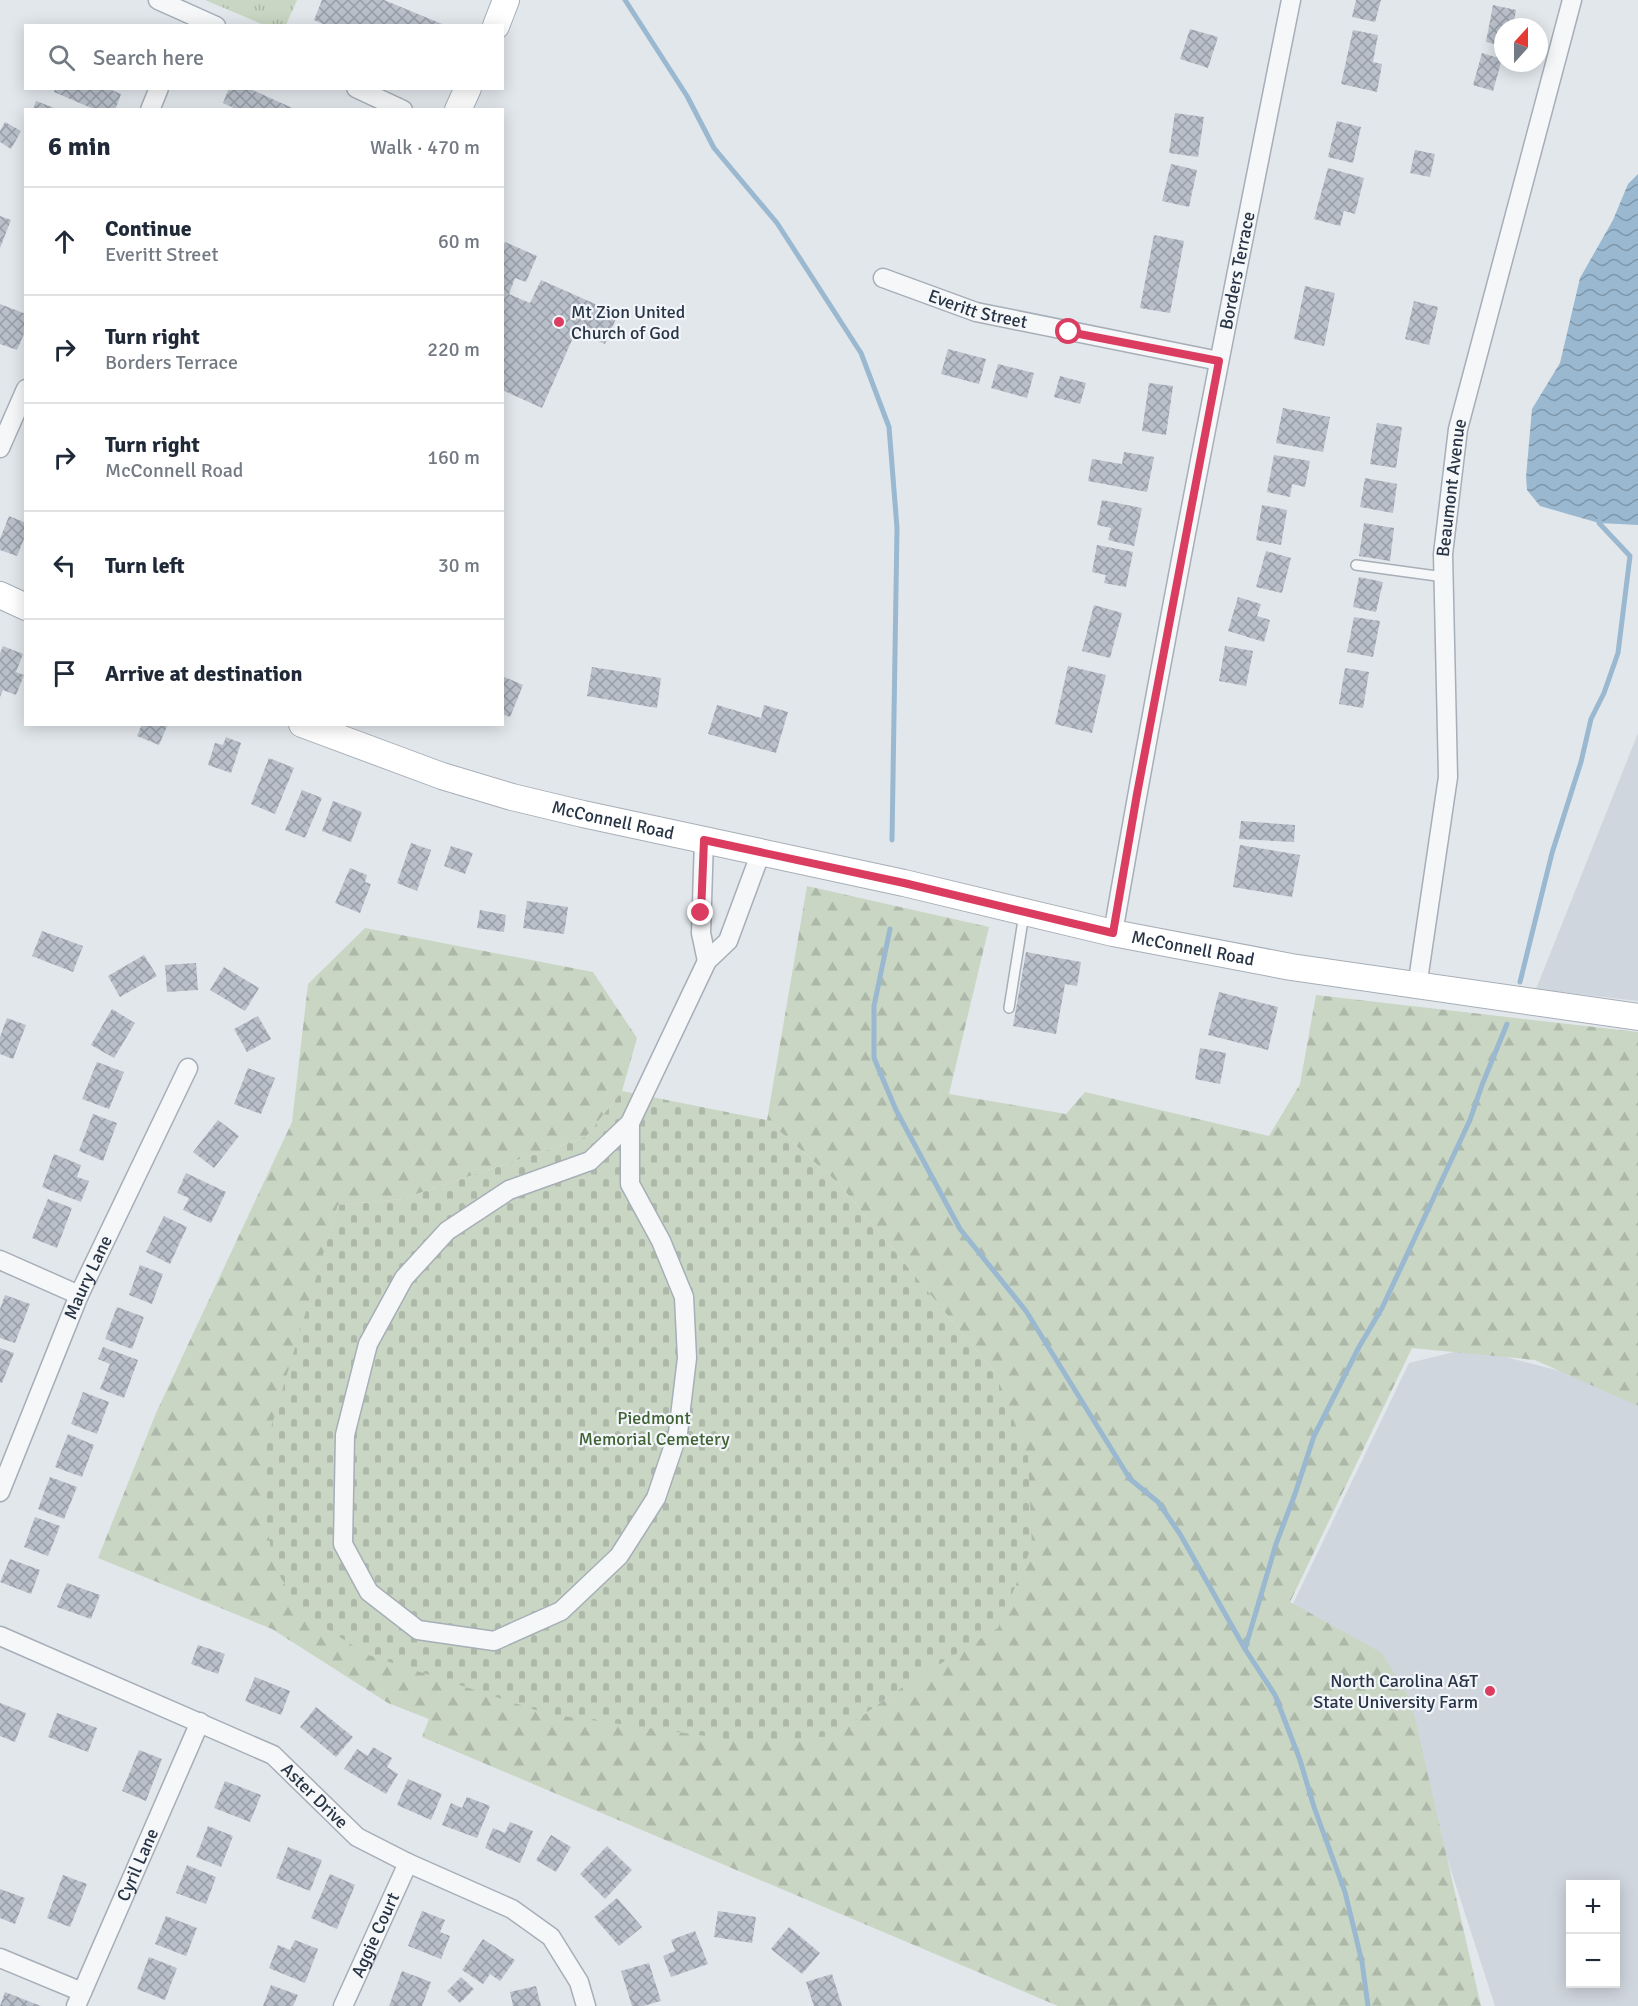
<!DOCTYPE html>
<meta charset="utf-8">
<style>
:root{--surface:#fff;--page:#f2f2f3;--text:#1f2937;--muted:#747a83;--line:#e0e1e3}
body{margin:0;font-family:Signika,sans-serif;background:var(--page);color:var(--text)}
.controls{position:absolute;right:18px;bottom:18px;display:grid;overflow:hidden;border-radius:0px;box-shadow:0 3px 15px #0003}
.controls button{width:54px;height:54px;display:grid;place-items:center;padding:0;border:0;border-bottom:2px solid var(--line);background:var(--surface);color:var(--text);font:30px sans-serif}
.compass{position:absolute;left:1494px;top:18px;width:54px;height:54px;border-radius:50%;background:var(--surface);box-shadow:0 3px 15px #0003;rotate:21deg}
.stop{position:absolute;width:18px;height:18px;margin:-14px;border:4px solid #db3d61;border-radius:50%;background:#fff}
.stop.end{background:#db3d61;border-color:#fff;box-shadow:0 2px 6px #0008}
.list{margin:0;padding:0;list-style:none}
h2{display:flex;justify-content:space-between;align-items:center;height:78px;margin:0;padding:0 24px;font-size:26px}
h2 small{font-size:20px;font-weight:400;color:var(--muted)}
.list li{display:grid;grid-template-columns:39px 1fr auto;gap:18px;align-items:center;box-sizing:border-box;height:108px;padding:0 24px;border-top:2px solid var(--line)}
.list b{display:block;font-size:22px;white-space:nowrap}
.list p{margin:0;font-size:20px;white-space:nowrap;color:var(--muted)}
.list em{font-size:20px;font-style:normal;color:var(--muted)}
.icon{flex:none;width:33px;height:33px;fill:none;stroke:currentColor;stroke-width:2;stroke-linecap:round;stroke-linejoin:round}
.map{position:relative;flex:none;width:1638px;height:2006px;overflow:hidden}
.search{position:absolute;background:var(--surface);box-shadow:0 3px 15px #0003;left:24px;top:24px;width:480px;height:66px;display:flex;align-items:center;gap:15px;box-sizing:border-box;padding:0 21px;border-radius:0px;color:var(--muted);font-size:22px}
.panel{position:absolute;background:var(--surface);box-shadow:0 3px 15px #0003;left:24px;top:108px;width:480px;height:618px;border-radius:0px}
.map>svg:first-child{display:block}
.built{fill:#d0d6de;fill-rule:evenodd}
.grass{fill:url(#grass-tufts)}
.forest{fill:url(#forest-firs)}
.cemetery{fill:url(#cemetery-stones)}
.water{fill:url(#water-waves)}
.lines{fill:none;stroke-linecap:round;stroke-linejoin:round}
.stream{stroke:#9ab8cf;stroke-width:5}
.building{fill:url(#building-cross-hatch)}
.lane-casing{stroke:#a6aeb7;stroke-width:12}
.street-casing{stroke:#a6aeb7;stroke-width:21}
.secondary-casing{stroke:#a6aeb7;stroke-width:28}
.lane{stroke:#f6f7f9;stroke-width:9}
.street{stroke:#f6f7f9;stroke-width:18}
.secondary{stroke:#fff;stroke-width:26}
.route{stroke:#db3d61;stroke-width:8}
.poi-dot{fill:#db3d61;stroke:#f2f5f9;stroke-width:2}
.labels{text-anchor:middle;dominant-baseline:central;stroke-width:4.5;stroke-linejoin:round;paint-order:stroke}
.street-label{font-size:18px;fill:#283546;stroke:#f2f5f9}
.poi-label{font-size:18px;fill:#283546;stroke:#f2f5f9;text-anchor:start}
.park-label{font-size:18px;fill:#416334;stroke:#f2f5f9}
</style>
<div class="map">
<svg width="1638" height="2006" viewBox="0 0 1638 2006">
<defs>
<pattern id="grass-tufts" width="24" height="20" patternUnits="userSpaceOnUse" patternTransform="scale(1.5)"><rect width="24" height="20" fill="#c9d6c3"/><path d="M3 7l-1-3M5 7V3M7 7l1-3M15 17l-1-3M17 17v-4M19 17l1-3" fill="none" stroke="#adb8a9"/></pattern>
<pattern id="forest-firs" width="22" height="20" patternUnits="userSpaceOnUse" patternTransform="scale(1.5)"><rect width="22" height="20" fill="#c9d6c3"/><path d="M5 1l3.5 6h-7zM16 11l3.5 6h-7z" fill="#adb8a9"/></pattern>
<pattern id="cemetery-stones" width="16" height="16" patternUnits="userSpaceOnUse" patternTransform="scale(1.5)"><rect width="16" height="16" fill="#c9d6c3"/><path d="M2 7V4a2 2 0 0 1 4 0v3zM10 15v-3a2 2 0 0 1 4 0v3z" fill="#adb8a9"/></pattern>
<pattern id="water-waves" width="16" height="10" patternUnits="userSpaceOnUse" patternTransform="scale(1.5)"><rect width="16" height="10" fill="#9ab8cf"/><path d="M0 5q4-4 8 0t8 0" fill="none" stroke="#7e96aa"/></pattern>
<pattern id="building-cross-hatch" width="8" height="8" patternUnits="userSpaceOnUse" patternTransform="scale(1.5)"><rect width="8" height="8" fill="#b9c0ca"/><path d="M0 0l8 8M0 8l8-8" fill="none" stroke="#969da6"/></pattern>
</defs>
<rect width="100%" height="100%" fill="#e2e7ec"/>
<path class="built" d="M1638,733v268l-102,-12z
M1470,1348l168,43v615h-143l-86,-265 -134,-100 134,-278zM1570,1884h46v100h-46z"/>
<path class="grass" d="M205,0h92l-11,25h-22z"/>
<path class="forest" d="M807,886l182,41 -40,167 117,20 19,-22 184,44 31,-52 16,-89 322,37v374l-103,-46 -123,-12 -122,254 92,51 29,48 70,305h-423l-636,-269 7,-18 -41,-16 -116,-74 -174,-71 58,-145 136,-291 16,-138 57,-56 228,44 44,66 -15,53 -36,46 -184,62 -64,6 -31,105 527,426 67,-48 94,-315 -156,-189 -72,-64z"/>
<path class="cemetery" d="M622,1091l145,29 72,64 156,189 33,84 4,89 -34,82 -97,60 -67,48 -85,6 -201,-28 -180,-59 -66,-42 -28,-47 -8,-45 1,-80 71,-236 64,-6 184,-62z"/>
<path class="water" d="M1638,174v351l-39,-2 -59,-17 -13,-16 -1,-13 6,-68 28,-46 20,-85 33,-58 15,-36z"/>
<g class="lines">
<path class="stream" d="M625,0l62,96 27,52 63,75 84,130 28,74 8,101 -5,312
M890,929l-16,77v52l22,52 64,119 66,82 104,168 28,23 22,32 65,115 30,46 25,65 14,47 31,85 17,70 6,44
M1520,982l32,-129 29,-91 10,-43 13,-26 14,-40 12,-97 -31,-33 1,-6
M1245,1649l31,-105 19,-50 19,-58 45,-89 23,-39 88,-188 12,-35 25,-61"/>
</g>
<path class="building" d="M322,0h62l63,26h-120l-13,-6z
M1356,0h25l-6,22 -23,-5z
M1493,5l23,5 -3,17h-10v19l-17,-4z
M1190,29l28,8 -10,31 -28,-9z
M1353,30l25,5 -5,27 9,2 -5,28 -36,-8z
M1482,53l20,6 -9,32 -20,-6z
M55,88h52l14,6 -6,16h-19l-42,-18z
M229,88h19l49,22h-59l-15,-7z
M36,101l21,8v1h-24z
M1175,113l29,4 -6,40 -29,-4z
M1337,121l24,6 -8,36 -25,-6z
M5,122l16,9 -10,18 -11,-7v-11z
M1415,150l20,4 -5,23 -20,-4z
M1171,164l26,6 -8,37 -27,-6z
M1328,168l36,10 -9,36 -11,-3 -4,15 -26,-7z
M0,216l11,4 -11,28z
M1154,235l30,6 -14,72 -30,-5z
M505,242l32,14 -11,26 -11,-4 -6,16 21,9 11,-23 77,34 -13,30 -29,-13 -34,77 -40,-18v-112l3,-5 -3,-1v-24z
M1305,286l30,7 -11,53 -30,-7z
M1414,301l24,6 -9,38 -24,-6z
M0,304l26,10v15l-9,21 -17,-6z
M948,349l38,10 -7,25 -38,-10z
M998,364l36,9 -7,25 -36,-10z
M1060,376l26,7 -6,21 -26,-7z
M1149,383l24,3 -7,49 -24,-4z
M1283,408l47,9 -7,35 -47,-9z
M1377,423l25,4 -6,41 -26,-4z
M1124,452l30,5 -7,35 -59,-11 4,-22 30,5z
M1274,455l36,6 -5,26 -13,-3 -2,13 -23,-5z
M1365,478l32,6 -4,29 -33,-6z
M1102,500l40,8 -8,38 -26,-6 3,-12 -14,-3z
M1262,505l25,5 -6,35 -25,-5z
M9,516l17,7v11l-9,22 -17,-6v-11z
M1364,523l30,5 -4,33 -31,-5z
M1097,545l36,7 -7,35 -22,-4 2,-8 -14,-3z
M1266,551l25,7 -9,35 -26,-6z
M1359,577l24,5 -7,30 -23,-5z
M1238,597l23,7 -4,12 13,4 -6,22 -36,-11z
M1094,605l28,8 -12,45 -28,-7z
M1354,617l26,4 -7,36 -26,-5z
M3,646l20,8 -7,18 8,3 -8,20 -13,-5 -3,7v-44z
M1225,646l28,5 -7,35 -27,-5z
M1068,666l38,9 -14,58 -37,-9z
M592,667l69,11 -4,30 -70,-12z
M1345,668l24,4 -6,36 -24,-4z
M502,676l21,9 -13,32 -8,-3z
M717,705l44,13 3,-13 24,7 -12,41 -68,-19z
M142,724h26l-9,21 -22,-9z
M226,737l15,6 -10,30 -23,-8 7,-22 8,2z
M269,758l25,10 -19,46 -24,-10z
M302,790l20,8 -17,40 -20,-8z
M333,801l29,11 -11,30 -29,-11z
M1241,821l54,4 -1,17 -55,-3z
M411,843l20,7 -14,41 -20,-8z
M1240,845l60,10 -8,42 -59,-10z
M451,846l22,7 -8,21 -21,-8z
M350,868l17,7 -2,7 6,2 -11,29 -25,-10z
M527,901l41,6 -4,27 -41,-6z
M480,910l26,5 -2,17 -27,-4z
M42,931l41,15 -10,26 -41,-16z
M1026,952l55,10 -4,24 -12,-2 -9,50 -43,-8z
M144,955l13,21 -37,21 -12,-21z
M196,963l2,27 -31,2 -2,-27z
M224,967l35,21 -14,23 -35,-21z
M1219,992l59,15 -10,43 -60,-15z
M112,1009l23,14 -21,35 -23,-13z
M258,1016l13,23 -24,13 -13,-23z
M7,1018l19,7 -13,34 -13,-5v-17z
M1200,1048l26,5 -6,31 -25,-5z
M97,1062l27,10 -15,37 -27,-10z
M248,1068l27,10 -14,36 -27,-10z
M93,1114l24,9 -14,38 -24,-10z
M218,1120l21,16 -25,32 -21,-16z
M54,1154l27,11 -4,12 12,4 -8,21 -39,-15z
M186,1173l40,19 -15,31 -28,-13 6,-12 -12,-5z
M48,1199l24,9 -15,40 -25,-10z
M164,1216l23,11 -17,37 -24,-12z
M140,1265l23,9 -11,30 -23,-9z
M5,1295l25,9 -15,39 -15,-5v-29z
M117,1307l27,10 -12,32 -27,-10z
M103,1347l35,13 -14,38 -24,-9 10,-25 -12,-5z
M0,1348l14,5 -12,30 -2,-1z
M83,1392l26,10 -12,32 -26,-10z
M68,1434l26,11 -12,32 -27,-10z
M50,1477l27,10 -13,32 -26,-10z
M35,1517l25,9 -12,30 -24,-9z
M10,1559l30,11 -9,24 -31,-12z
M67,1583l33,12 -9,24 -34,-12z
M198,1645l27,9 -7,20 -27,-10z
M255,1677l35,14 -9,24 -36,-14z
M0,1703l26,10 -11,29 -15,-6z
M316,1707l37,30 -17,20 -36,-30z
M57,1713l40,15 -9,24 -40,-15z
M373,1747l19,11 -5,9 11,7 -12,20 -42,-25 13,-20 11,7z
M139,1750l23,9 -16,42 -24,-10z
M408,1779l34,15 -11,26 -34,-15z
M225,1781l36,14 -11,27 -36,-14z
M467,1797l23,9 -13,32 -35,-13 9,-22 11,5z
M510,1822l23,9 -13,32 -35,-15 8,-20 12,5z
M208,1826l25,10 -12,31 -25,-10z
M551,1835l20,12 -15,25 -20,-12z
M607,1846l25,24 -27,29 -25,-25z
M288,1847l34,13 -12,31 -34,-13z
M187,1865l29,12 -10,27 -30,-11z
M330,1874l25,11 -18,44 -26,-11z
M63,1875l24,9 -17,43 -23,-9z
M0,1889l25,9 -10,26 -15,-6z
M617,1898l25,29 -23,19 -25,-29z
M422,1911l23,9 -5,12 10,4 -9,23 -33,-13z
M718,1911l38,6 -4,26 -38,-6z
M166,1916l31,12 -11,28 -31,-12z
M789,1927l31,26 -18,21 -31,-25z
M695,1931l13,33 -37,13 -8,-21 12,-5 -4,-11z
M483,1939l32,21 -15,21 -10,-7 -7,10 -21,-14z
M295,1940l23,9 -13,34 -36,-15 9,-23 12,5z
M149,1957l28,11 -12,32 -28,-11z
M649,1963l12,38 -18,5h-11l-11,-35z
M402,1971l29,11 -9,24h-33z
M832,1974l10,32h-28l-8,-24z
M461,1977l13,12 -14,14 -13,-12z
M271,1985l27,10 -5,11h-30z
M536,1986l5,20h-28l-3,-14z
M5,1992l36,14h-41z"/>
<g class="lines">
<defs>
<path id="lane" d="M1356,565l88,12
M1009,1008l15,-94"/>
<g id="street">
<path d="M158,0l58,26"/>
<path d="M356,88l47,22"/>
<path d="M150,110l9,-22"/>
<path id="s1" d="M883,278l93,34 243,49"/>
<path d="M0,448l26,-59"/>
<path d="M704,840l-3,93 6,28"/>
<path id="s2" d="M1113,933c54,-312 116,-623 178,-933"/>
<path id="s3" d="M1417,987l31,-210 -5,-223 15,-125 114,-429"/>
<path d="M630,1123v61l31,57 23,56 3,61 -9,75 -22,65 -37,58 -58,55 -67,30 -76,-11 -49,-38 -26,-48 2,-109 23,-91 36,-66 43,-47 62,-41 81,-29 40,-38 77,-162 21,-20 33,-89"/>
<path d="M0,1260l79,35"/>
<path id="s4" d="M0,1492l79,-197 109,-227"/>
<path id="s5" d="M0,1636l273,119 84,82 51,26 104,46 39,28 28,45 7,24"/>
<path d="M0,1958l82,34"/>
<path id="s6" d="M76,2006l124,-284"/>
<path id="s7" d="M343,2006l65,-143"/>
</g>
<g id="secondary">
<path d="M496,26l10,-26"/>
<path d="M458,110l10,-22"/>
<path d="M0,595l26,12"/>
<path id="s8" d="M302,724l140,52 70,21 71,17 321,69 209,50 178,34 347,50"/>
</g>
</defs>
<use href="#lane" class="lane-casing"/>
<use href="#street" class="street-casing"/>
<use href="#secondary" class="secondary-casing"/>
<use href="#lane" class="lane"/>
<use href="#street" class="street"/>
<use href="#secondary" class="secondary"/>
</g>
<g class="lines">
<path class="route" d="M701,913l3,-73 200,43 209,50 24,-139 82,-433 -150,-29"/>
</g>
<g class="poi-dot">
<circle cx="559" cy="322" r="6"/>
<circle cx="1490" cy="1691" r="6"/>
</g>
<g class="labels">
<g class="street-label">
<text stroke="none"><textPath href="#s2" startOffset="674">Borders Terrace</textPath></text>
<text stroke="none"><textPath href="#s1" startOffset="100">Everitt Street</textPath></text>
<text stroke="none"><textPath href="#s3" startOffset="502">Beaumont Avenue</textPath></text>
<text stroke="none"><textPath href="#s8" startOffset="326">McConnell Road</textPath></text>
<text stroke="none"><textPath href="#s8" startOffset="920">McConnell Road</textPath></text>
<text stroke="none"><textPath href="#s4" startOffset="232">Maury Lane</textPath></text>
<text stroke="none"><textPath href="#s5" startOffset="356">Aster Drive</textPath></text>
<text stroke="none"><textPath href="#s6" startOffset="154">Cyril Lane</textPath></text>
<text stroke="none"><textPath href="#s7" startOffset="78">Aggie Court</textPath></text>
</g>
<g class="poi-label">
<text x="571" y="312">Mt Zion United<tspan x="571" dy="21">Church of God</tspan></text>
<text x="1478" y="1681" text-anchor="end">North Carolina A&amp;T<tspan x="1478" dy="21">State University Farm</tspan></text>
</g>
<g class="park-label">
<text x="654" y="1418">Piedmont<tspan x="654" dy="21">Memorial Cemetery</tspan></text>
</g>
</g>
</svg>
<div class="controls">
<button>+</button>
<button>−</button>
</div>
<svg class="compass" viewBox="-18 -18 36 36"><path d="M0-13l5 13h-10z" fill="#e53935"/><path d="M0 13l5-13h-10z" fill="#747a83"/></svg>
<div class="stop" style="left:1069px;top:332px"></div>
<div class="stop end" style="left:701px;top:913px"></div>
<div class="search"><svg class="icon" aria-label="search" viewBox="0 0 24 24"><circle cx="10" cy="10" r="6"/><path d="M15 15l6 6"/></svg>Search here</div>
<section class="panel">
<h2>6 min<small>Walk · 470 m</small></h2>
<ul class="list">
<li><svg class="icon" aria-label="ahead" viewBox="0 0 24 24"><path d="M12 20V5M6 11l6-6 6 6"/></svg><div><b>Continue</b><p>Everitt Street</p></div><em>60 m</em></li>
<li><svg class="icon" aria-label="right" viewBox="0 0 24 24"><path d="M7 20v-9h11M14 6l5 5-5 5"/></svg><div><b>Turn right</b><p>Borders Terrace</p></div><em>220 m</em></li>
<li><svg class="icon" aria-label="right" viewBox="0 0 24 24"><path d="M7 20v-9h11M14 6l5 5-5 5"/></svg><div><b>Turn right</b><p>McConnell Road</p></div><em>160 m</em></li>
<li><svg class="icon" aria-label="left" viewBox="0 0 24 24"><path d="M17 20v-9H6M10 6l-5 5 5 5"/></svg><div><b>Turn left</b></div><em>30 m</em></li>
<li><svg class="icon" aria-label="arrive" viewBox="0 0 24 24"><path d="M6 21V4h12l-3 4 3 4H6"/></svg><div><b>Arrive at destination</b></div></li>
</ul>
</section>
</div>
